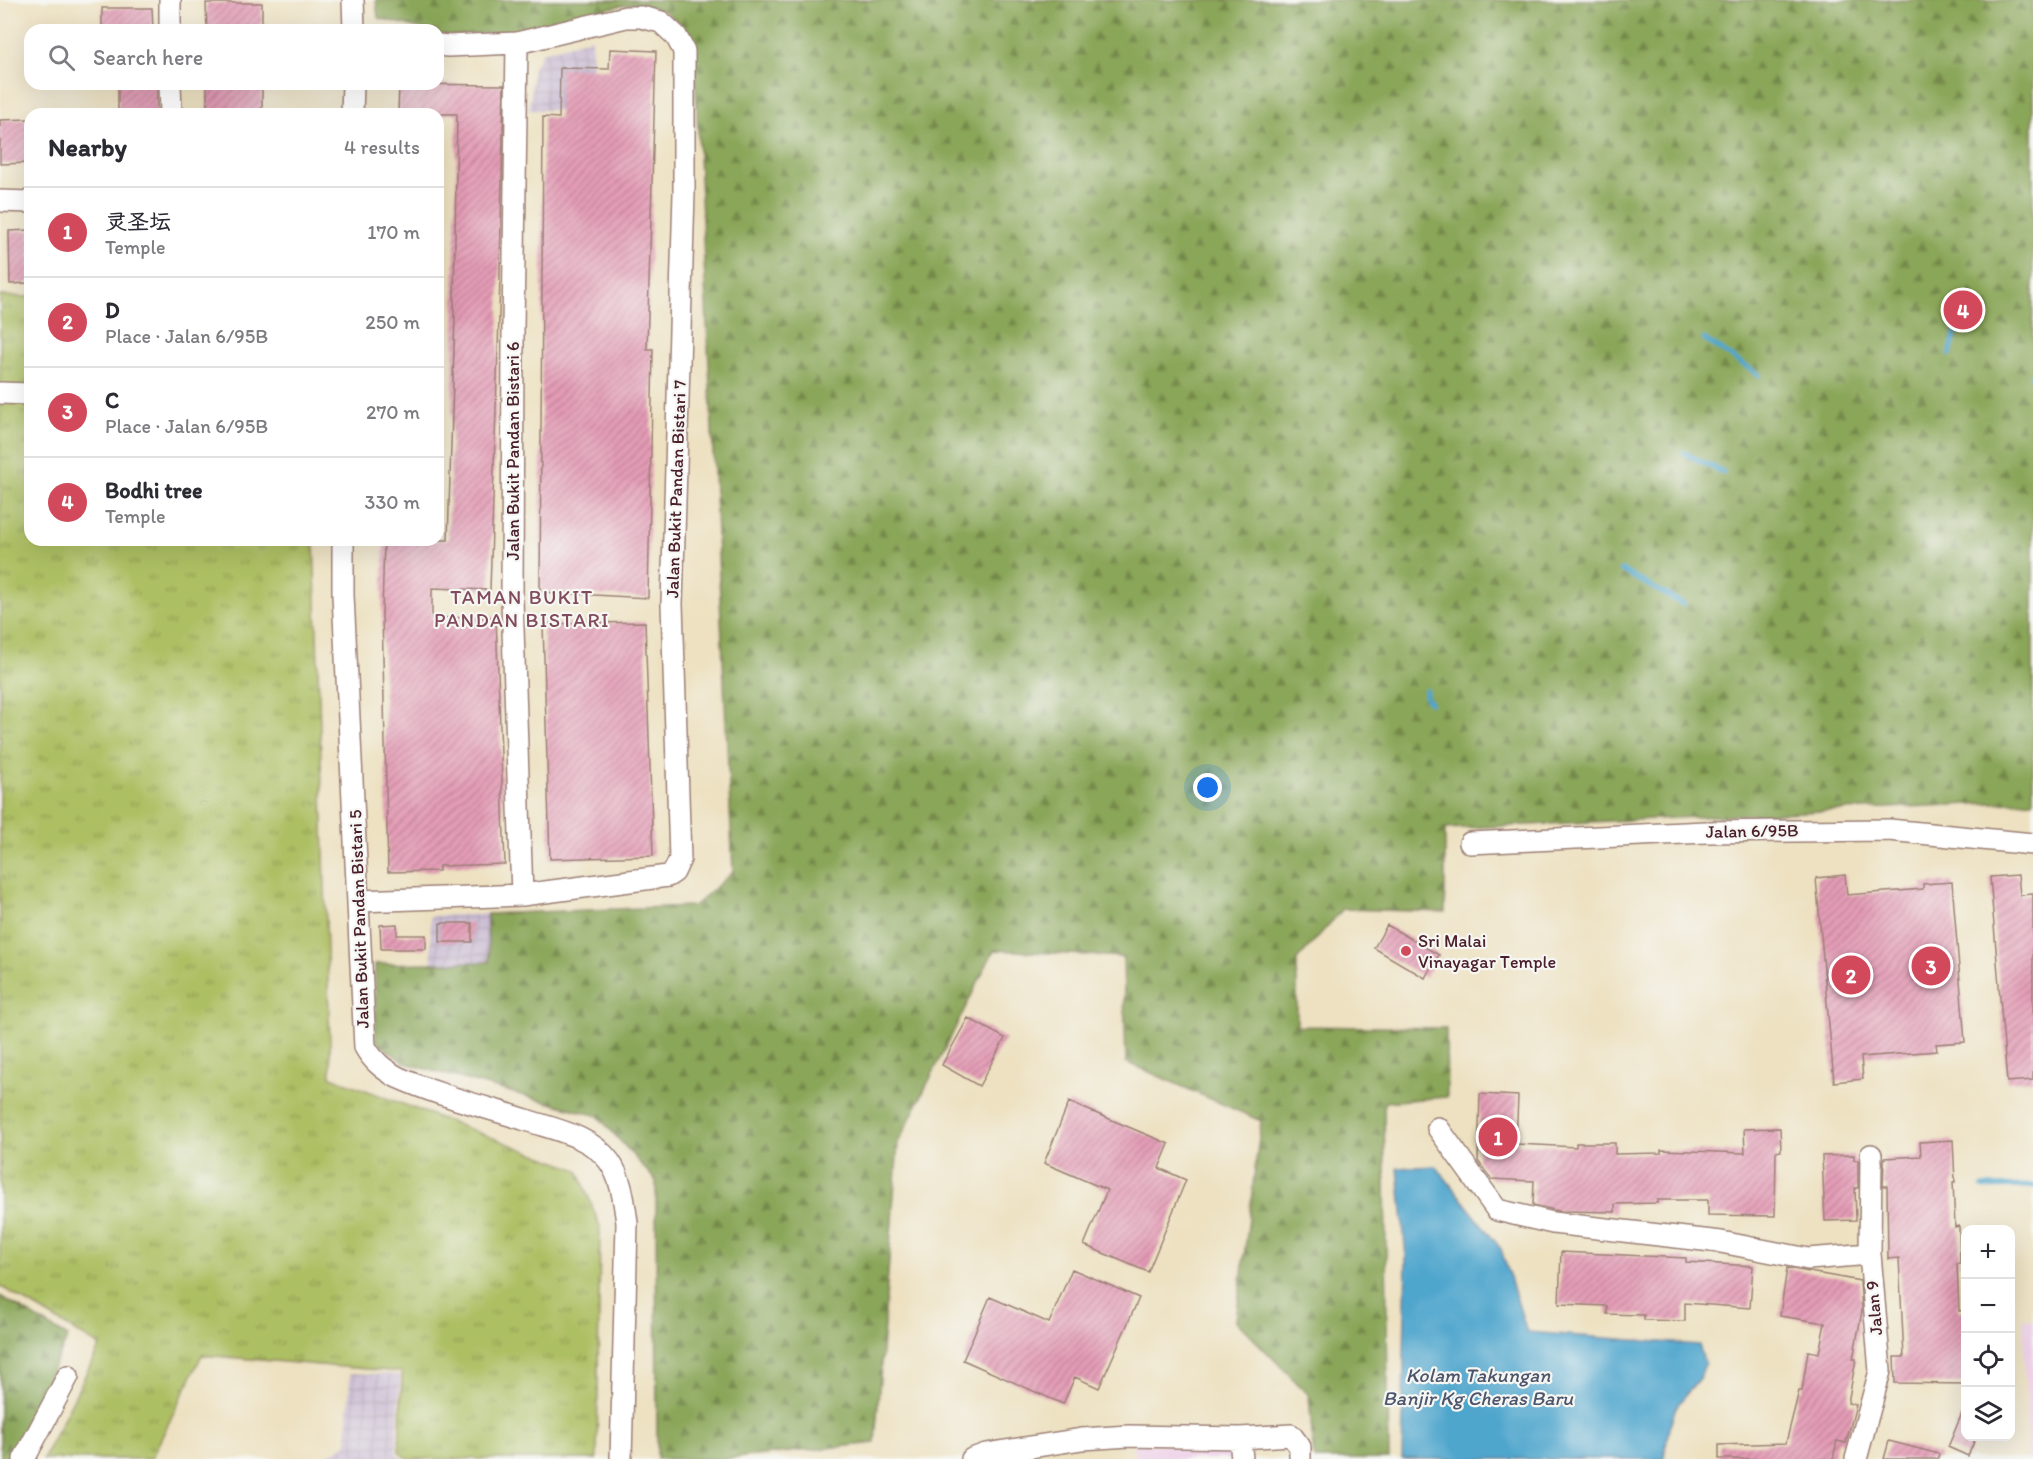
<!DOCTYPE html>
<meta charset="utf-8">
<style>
:root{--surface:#fff;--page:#f2f2f3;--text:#2b2b33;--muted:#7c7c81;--line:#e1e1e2;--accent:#d1495b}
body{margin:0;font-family:Itim,"LXGW WenKai TC",sans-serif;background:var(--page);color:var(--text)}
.controls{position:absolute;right:18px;bottom:18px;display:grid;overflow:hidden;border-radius:12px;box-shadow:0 6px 24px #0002}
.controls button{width:54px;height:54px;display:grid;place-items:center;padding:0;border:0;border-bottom:2px solid var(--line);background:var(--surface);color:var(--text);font:30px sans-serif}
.you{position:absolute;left:1208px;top:788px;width:21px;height:21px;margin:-15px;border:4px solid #fff;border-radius:50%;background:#1a73e8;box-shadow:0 0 0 9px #1a73e833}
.badge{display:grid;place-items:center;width:39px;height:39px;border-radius:50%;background:var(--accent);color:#fff;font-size:20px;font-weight:700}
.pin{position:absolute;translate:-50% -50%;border:3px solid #fff;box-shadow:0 2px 6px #0006}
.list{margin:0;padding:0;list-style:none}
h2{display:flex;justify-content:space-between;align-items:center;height:78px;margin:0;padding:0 24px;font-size:26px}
h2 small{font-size:20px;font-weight:400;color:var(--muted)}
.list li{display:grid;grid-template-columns:39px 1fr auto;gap:18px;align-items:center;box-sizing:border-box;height:90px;padding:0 24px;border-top:2px solid var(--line)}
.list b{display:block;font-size:22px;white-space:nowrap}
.list p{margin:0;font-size:20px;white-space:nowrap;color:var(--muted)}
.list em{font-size:20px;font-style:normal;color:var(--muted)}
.icon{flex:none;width:33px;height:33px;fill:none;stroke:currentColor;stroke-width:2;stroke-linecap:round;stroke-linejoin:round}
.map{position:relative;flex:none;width:2033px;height:1459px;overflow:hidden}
.search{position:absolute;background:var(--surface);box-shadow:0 6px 24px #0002;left:24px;top:24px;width:420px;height:66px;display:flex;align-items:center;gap:15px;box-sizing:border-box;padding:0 21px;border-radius:18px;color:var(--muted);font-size:22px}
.panel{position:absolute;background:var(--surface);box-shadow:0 6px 24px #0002;left:24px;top:108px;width:420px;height:438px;border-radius:18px}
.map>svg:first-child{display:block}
.built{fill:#eed0e8}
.industrial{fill:url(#industrial-grid)}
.grass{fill:url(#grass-tufts);stroke:#7c6f47;stroke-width:1.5}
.forest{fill:url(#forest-firs);stroke:#6a6242;stroke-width:1.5}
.water{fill:#50a6cd;stroke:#4d627c;stroke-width:1.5}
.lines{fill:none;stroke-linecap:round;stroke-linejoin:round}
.stream{stroke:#50a6cd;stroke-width:5}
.building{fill:url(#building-hatch)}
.street-casing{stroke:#9c8076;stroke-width:24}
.street{stroke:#fff;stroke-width:21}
.poi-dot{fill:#d1495b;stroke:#f6f6f2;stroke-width:2}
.labels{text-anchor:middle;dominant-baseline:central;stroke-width:4.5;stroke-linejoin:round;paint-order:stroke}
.street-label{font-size:18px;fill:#4a1f2b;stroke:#f6f6f2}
.poi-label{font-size:18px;fill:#4a1f2b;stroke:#f6f6f2;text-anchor:start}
.neighbourhood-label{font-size:20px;letter-spacing:1.5px;fill:#804b5c;stroke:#f6f6f2}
.water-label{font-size:20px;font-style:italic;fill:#4c556c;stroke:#f6f6f2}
</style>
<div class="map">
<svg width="2033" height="1459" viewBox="0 0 2033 1459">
<defs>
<pattern id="industrial-grid" width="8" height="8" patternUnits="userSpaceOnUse" patternTransform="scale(1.5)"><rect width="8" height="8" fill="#ccbed4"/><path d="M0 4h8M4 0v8" fill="none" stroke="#b1a3b6"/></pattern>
<pattern id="grass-tufts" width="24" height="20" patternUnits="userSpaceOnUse" patternTransform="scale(1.5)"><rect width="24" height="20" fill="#adbf63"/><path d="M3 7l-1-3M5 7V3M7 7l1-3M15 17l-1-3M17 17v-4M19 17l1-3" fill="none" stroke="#8f9b52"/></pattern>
<pattern id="forest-firs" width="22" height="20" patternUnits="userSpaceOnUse" patternTransform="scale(1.5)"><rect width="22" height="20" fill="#8aa659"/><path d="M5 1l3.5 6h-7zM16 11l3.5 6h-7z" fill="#73874a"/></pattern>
<pattern id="building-hatch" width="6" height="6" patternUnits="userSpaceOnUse" patternTransform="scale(1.5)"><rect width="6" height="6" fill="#e49cb6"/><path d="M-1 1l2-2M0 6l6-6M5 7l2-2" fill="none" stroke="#bb7f94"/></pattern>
</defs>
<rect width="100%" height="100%" fill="#f6f6f2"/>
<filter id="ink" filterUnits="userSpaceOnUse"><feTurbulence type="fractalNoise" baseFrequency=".0167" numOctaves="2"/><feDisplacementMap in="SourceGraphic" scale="12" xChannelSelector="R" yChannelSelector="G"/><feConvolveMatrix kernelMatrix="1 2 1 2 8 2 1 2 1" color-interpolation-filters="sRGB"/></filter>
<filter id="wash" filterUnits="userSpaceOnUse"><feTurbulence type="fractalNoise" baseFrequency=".008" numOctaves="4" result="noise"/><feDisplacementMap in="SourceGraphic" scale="24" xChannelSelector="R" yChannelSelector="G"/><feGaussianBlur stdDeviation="1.35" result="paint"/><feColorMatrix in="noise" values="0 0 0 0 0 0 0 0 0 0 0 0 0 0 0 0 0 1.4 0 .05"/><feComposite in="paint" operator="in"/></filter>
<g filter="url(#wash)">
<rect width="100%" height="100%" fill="#ede1c1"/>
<path class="built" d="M2023,1320h10v139h-5z
M1133,1444l101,1 1,14h-100z"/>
<path class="industrial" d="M592,38l-1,72h-62l4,-42 10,-16z
M487,914l2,48 -57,1 -2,-47z
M350,1373l50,2 -4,79 7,5h-80l24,-15z"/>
<path class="grass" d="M0,296l30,1v243h284l17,537 247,93 22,57 -3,232h-188l-10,-7 3,-80 -200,-17 -51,104h-108l57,-113 -100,-60z"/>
<path class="forest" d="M376,0h1657v801l-588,28v83l-102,-3 -46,51v66l149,2 1,69 -63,5 5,357h-75l-5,-64 -73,-74 25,-200 -135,-59 -3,-105 -129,-7 -96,193 -23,300 -151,16h-67l-1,-278 -58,-65 -193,-53 -29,-22 -1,-77 114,-2 -2,-48 207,-8 39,-34 -39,-822 -10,-23 -18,-15 -24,-8 -19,1 -109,26 -65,5 -11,-3v-3h-11l-49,-12z
M0,1296l68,41 -60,122h-8z"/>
<path class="water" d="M1436,1166l65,83 26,83 172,13 6,19 -4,12 -25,31 -7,21 -5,31h-262l4,-202 -8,-89z"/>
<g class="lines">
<path class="stream" d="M1704,339l55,36
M1950,354l6,-23 1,-28
M2032,377l1,-3
M1684,453l39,19
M1621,570l62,34
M1426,690v7l4,6
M1982,1187l51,-1"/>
</g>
<g id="blocks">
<path class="building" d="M206,3h56v27h-55z
M102,8h50l1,22h-51z
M610,49l46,2 -9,298h6l-5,249 -108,-6 3,-475 16,1 1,-50 49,1z
M118,84h39v30h-39z
M207,84h55v30h-55z
M399,84l105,1 -5,233 -9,272 -58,-2v30l64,-1 9,247 -66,2v5l-51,1 -6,-258 2,-74h64l7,-223h-1v-17l3,-186h-59z
M30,119v44l-30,1v-44z
M30,230v53l-20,1 -1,-53z
M645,622l8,234 -103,3 -7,-235z
M1845,875l2,20 76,-6v-5l29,-2 13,160 -29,2 1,7 -76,6 2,22 -29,3 -18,-204z
M2018,875l2,20 13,-1v186l-26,2 -17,-205z
M440,923h32v19h-32z
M397,924v11h29v14h-45l-1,-24z
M1387,925l52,30 -14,23 -51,-30z
M968,1018l37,20 -26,48 -37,-21z
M1480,1094l38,2 -2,48 60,3v-4h39v11l46,-1v-3l84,3 -1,-24 36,-1 1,23 -5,1 -1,64 -67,-1v-15h-51v3l-42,1v8l-56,-1 -26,-6 1,-24 -43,-2 -13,-18z
M1069,1102l100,42 -10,24 27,12 -38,92 -64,-27 23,-55 -63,-27z
M1953,1140l2,42h-2l2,45 4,-1 1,38h-3l2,47 6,-1v74l-70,-1 -1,-26h10l-5,-99 -11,1 -1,-73h-4l1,-28 37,-2 -1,-14z
M1854,1155v5h4v28h-3l1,32 -31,1 -3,-65z
M1561,1252l125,6v4l67,4 -3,42 -65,-5v18l-41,-1v-5l-37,-1v-8l-48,-2z
M1787,1268l73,13 2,30 -9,48h3l-8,44 8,2 -10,38 -9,-2 -4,18h-114v-14l67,-2 13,-52h3l6,-40 11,2 6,-30 -45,-7z
M1072,1269l67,29 -40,90 -24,-11 -12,27 -100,-44 27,-63 59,26z
M1965,1406v31h11l-8,19 -20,-9z
M1889,1441l50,13 -1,5h-54z"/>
</g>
</g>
<g filter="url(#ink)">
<use href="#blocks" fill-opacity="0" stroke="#9c8076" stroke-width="1.5"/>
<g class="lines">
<defs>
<path id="street" d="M170,0v30
M353,0l1,30
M517,43l-4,285 -1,271 10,296
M170,84l1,30
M352,114l1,-30
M0,201l30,1
M0,393l30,1
M343,540v55l22,452c8,14 18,22 32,30 40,18 85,29 126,42 29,10 67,16 86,42 13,18 15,40 18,62l-6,236
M1470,843l236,-11 183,-2 144,14
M359,901l163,-6 146,-19 6,-4 6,-13 -8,-255 12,-411v-142l-8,-15 -15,-14 -20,-5h-15l-109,26 -69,3 -10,-1
M1438,1128l59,82 56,13 168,19 87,17 62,-5
M1240,1438l2,21
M24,1459l44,-83
M972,1459l14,-5 96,-15 47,-3 111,2 51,-3 9,12v12
M1856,1459l24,-88 -10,-117 1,-99"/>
</defs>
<use href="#street" class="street-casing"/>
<use href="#street" class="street"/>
</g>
</g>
<circle class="poi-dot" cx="1406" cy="951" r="6"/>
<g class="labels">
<g class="street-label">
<text transform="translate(513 451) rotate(-90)">Jalan Bukit Pandan Bistari 6</text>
<text transform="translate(676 489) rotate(-88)">Jalan Bukit Pandan Bistari 7</text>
<text transform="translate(1752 831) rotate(-1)">Jalan 6/95B</text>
<text transform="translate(359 919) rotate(-92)">Jalan Bukit Pandan Bistari 5</text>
<text transform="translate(1874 1308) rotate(-95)">Jalan 9</text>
</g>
<g class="poi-label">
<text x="1418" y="941">Sri Malai<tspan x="1418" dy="21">Vinayagar Temple</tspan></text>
</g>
<g class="neighbourhood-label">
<text x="522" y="597">TAMAN BUKIT<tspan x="522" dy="23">PANDAN BISTARI</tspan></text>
</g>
<g class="water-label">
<text x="1478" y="1375">Kolam Takungan<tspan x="1478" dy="23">Banjir Kg Cheras Baru</tspan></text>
</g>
</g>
</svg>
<div class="controls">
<button>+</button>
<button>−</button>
<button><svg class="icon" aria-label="locate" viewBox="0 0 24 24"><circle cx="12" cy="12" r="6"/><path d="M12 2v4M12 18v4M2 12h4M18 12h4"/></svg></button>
<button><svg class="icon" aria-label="layers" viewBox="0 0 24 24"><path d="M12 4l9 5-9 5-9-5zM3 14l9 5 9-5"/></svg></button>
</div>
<div class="you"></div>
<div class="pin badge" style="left:1498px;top:1137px">1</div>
<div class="pin badge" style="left:1851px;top:975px">2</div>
<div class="pin badge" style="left:1931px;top:966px">3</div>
<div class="pin badge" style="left:1963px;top:310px">4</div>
<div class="search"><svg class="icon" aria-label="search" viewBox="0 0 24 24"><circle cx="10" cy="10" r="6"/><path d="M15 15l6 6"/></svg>Search here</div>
<section class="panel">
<h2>Nearby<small>4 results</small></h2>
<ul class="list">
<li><span class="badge">1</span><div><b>灵圣坛</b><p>Temple</p></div><em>170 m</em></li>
<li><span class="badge">2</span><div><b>D</b><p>Place · Jalan 6/95B</p></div><em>250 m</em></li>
<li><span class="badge">3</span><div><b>C</b><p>Place · Jalan 6/95B</p></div><em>270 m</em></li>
<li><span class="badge">4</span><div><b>Bodhi tree</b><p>Temple</p></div><em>330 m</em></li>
</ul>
</section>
</div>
